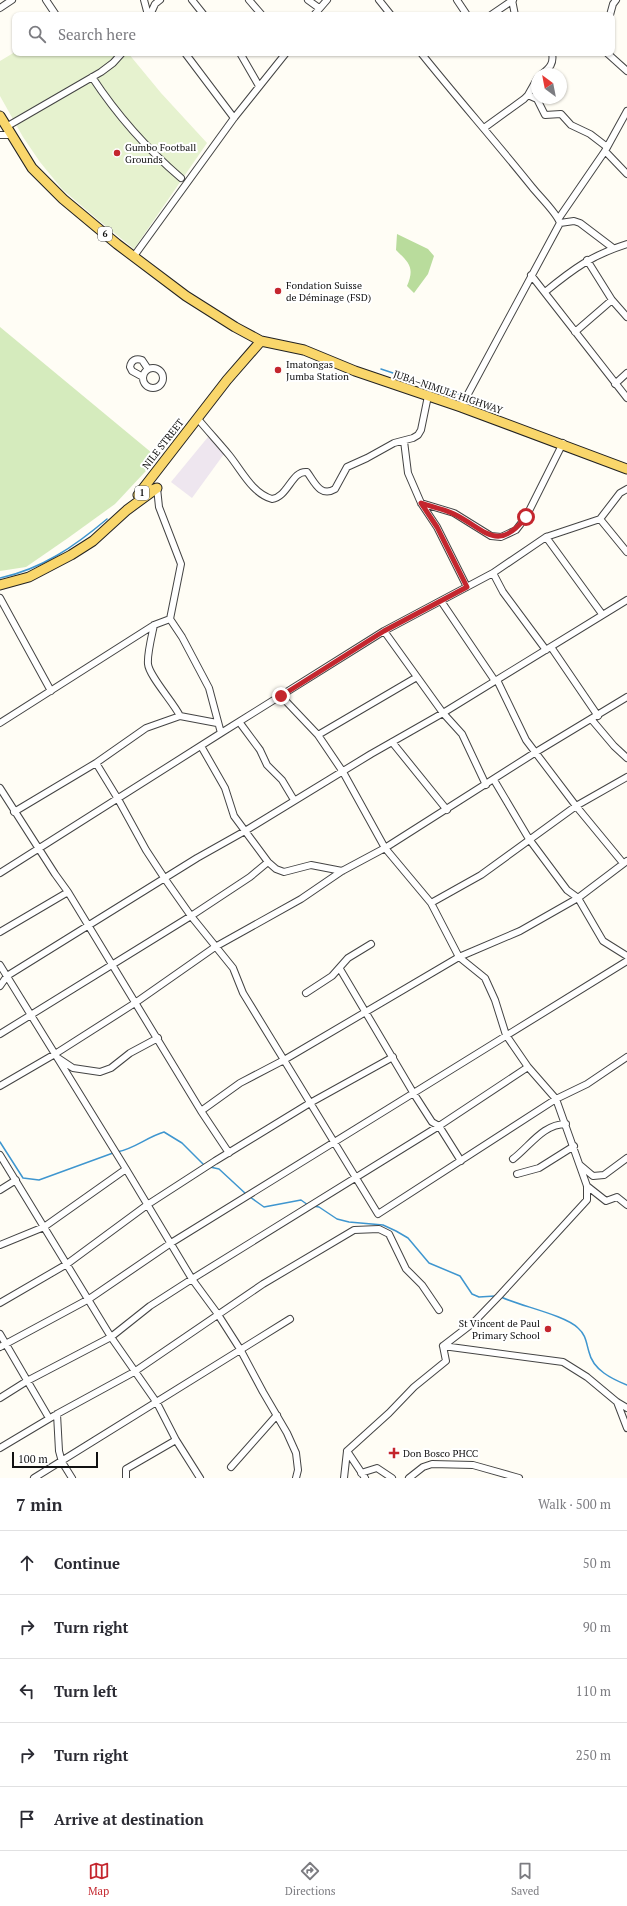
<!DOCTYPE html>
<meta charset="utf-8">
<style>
:root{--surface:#fff;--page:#f2f2f3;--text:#2b2b33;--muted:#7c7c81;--line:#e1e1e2;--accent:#c4262e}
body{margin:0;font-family:"PT Serif",serif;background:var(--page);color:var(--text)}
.compass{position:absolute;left:531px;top:68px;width:36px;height:36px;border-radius:50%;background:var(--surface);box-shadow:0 1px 3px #0004;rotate:328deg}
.scale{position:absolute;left:12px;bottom:10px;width:86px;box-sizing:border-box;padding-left:4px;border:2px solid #111;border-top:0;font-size:11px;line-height:14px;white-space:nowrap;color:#111;-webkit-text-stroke:3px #fff;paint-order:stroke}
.stop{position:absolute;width:12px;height:12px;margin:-9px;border:3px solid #c4262e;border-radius:50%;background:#fff}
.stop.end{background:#c4262e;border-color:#fff;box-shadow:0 1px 4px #0008}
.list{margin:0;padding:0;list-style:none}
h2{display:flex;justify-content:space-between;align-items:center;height:52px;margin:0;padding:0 16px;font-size:17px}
h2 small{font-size:13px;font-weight:400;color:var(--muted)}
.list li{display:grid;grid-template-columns:26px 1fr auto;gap:12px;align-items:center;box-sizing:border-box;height:64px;padding:0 16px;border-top:1px solid var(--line)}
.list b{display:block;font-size:15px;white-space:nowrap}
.list em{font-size:13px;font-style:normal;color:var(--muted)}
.icon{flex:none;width:22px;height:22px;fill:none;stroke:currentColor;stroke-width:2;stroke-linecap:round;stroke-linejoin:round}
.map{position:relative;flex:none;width:627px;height:1478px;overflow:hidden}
.search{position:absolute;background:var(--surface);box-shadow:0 1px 3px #0004;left:12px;right:12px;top:12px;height:44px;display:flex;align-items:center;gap:10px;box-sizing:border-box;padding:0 14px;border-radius:8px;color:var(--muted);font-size:15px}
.sheet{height:372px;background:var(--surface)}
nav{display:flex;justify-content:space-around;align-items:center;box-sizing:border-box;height:56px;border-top:1px solid var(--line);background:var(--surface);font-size:11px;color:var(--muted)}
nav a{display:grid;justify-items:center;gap:2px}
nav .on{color:var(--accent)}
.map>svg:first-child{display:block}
.industrial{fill:#eee6ef}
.green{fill:#d5ebbd}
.forest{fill:#b9dc9c}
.pitch{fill:#e6f2cf}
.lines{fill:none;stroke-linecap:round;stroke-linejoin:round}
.stream{stroke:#3f96cf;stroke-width:1.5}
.street-casing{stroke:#444;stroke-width:8}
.primary-casing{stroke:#222;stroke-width:11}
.street{stroke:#fff;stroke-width:6}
.primary{stroke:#f9d66b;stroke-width:9}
.route{stroke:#c4262e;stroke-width:5}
.poi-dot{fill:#c4262e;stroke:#fff;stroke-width:1.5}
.labels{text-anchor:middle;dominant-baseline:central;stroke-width:4;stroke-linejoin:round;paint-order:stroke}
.shield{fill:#fff;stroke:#585858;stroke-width:1}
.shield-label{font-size:9px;font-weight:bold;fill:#111}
.poi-label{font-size:10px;fill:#111;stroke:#fff;text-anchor:start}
.street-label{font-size:10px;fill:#111;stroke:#fff}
</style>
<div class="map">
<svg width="627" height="1478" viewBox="0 0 627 1478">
<rect width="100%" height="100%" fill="#fffdf5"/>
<path class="industrial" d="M208,437l16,17 -32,44 -21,-16z"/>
<path class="green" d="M0,327l158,131 -43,46 -47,34 -42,29 -26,4z"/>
<path class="forest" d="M397,234l31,15 6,7 -6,18 -14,19 -7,-7c8,-19 2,-23 -11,-36z"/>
<path class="pitch" d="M15,52l113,1 33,40 46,50 -73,106 -37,-30 -35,-30 -22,-27 -17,-25 -23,-41v-35z"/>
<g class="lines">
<path class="stream" d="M381,369l39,13
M425,383l36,12
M0,578c42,-9 75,-32 107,-59
M0,1142l23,36 16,2 74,-27
M117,1152c17,-3 30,-15 47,-20l18,11 22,22
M210,1167l9,2 27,25
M250,1197l14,10 37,-7 7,5
M313,1206l6,1 18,12 12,3 34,3 13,6 12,7 21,25 31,13 12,18 7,3 16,-1
M501,1297c19,9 64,18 77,31 8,7 8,14 11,24 4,18 23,27 38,33"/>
<defs>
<path id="street" d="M46,0l10,15
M144,0l4,15
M192,0l12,15
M249,0l13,15
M308,0l11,8
M379,0l12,15
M457,0l10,15
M512,0l3,15
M0,8l12,-8
M150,15l5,-11 5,-4
M314,15l13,-15
M491,15l22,-15
M610,15l3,-11 3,-4
M185,53l49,65
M240,53l19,33
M421,53c36,45 75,89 111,134 7,9 25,26 28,36l-99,184
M607,53l20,18
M542,74c8,-6 12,-11 10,-21
M92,77c25,38 54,71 89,101
M528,95l9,4 8,16 16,-1 10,11 19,9 17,13
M6,127l95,-55 12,-9 9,-10
M484,128l40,-29 4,-4 9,-16
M0,135h11
M605,151l22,23
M559,218l46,-67 22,-40
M560,223l14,-2 6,2 33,25
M134,256l100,-138 52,-65
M587,260l25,40 15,17
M531,275l96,123
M545,292c28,-23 47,-37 82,-48
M575,332l37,-32
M143 378a10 10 0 1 1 20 0a10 10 0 1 1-20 0Z
M143,377l-11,-6 -2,-4c1,-7 6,-9 12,-7l6,9
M615,384l12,-11
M198,419c10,12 21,24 31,36 13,16 23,38 43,44 16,-2 20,-29 35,-27 7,9 13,26 28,17l12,-22 20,-9 27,-15 19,-5 5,-3 3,-5 7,-34
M404,441l4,32 13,30 16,24 30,60
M421,503l33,10 37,23 10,1 15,-7 10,-13 37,-74
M600,519l27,33
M546,537l56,77
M493,573l10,19 43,58
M0,598l51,93
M441,601l54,80
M170,619l12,18 27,51 12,45 163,-102 109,-58 53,-36 54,-18 20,-26 7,-4
M154,625c-2,10 -7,29 -6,39 1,12 26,39 32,52
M384,631l59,82 19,21 24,51
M551,647l47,69
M497,680l29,60 50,66 47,57
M281,696l37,39 25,37 42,76 46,55 28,54 61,-26 58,-33 49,-37
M592,720l22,26 13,12
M0,723l154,-98 16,-6 11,-55 -22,-57 -2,-19
M240,723l20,27 7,15 15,15 12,20
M318,735l99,-58
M392,742l55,68
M201,746l24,42 9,28 34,46 8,7 8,3 27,-7 31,6
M96,763l22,36 28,51 19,29 26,37 42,52 10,25 41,67 -44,23 -39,28
M494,780l35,59 38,51 11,8 25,43 24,15
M0,788l55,86 13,18 133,219 28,42
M14,812l82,-49 50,-35 34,-12 37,7
M0,873l221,-140
M431,903l50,-28 95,-69 51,-29
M0,932l68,-40
M0,965l126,204 66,110 25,34 23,36 23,43 24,41 9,20 2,17 -2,8
M340,969l74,125 18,28 7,4 22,35
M0,986l7,-10 190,-118 48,-27 126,-77 72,-41 184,-113
M306,993l26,-17 16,-18 23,-14
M0,1034l191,-118 59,-39 18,-15
M58,1058l15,10 27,4 11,-4 19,-15 28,-15
M0,1086l55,-32 80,-51 80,-56 86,-48 41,-28 43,-23 151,-96 91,-55
M0,1155l111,182 46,66 19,37 24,38
M513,1159c17,-13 30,-35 53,-35
M580,1165l13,11 11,-1 23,-17
M517,1174l22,-6 35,-22
M587,1186l19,15 11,-4 10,8
M0,1190l16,-10
M0,1245l44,-18 82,-58
M0,1303l67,-39 80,-59 68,-44 95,-58 83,-46
M0,1334l49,84
M443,1346l30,-23 26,-27 88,-96v-14l-31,-87 -28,-32 -22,-32 -11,-35 -10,-22 -26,-21 -175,103 94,154 178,-115 31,-15 40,-27
M443,1346l120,16 24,15 30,25 10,6
M0,1347l89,-48 82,-56 456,-282
M0,1398l27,-17 84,-44 39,-31 42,-27 247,-153 89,-59
M617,1402l10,26
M57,1414l2,37 3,11 10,16
M0,1448l57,-34 77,-42 129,-88 91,-54 25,-1 10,5 17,35 16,16 17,25
M231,1467l46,-52
M361,1473l16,-5 15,10
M34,1478l256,-159
M126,1478v-9l50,-29
M344,1478l3,-27
M365,1478l-18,-27 42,-38 25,-26 32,-26 -3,-15
M409,1478l14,-11 9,-3 41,1 46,13"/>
<path id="primary" d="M0,116l32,52 31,31 54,45 69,52 49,31 26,14 43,9 51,21 106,36 166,62
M0,585l29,-8 42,-22 22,-14 34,-31 30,-22 -19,7 89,-115 34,-39"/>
</defs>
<use href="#street" class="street-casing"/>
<use href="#primary" class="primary-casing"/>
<use href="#street" class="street"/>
<use href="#primary" class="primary"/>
</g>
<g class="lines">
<path class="route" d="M281,696l103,-65 83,-44 -30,-60 -16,-24c11,4 23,6 33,11 31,15 43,40 72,3"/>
</g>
<g class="poi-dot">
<circle cx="117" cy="153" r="4"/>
<circle cx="278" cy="291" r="4"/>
<circle cx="278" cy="370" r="4"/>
<circle cx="548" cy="1329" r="4"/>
<path d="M392 1447h4v4h4v4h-4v4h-4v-4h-4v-4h4z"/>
</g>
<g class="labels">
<g class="shield">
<rect x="98" y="227" width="14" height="14" rx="3"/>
<rect x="135" y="486" width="14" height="14" rx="3"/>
</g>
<g class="shield-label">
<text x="105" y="234">6</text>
<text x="142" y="493">1</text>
</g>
<g class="poi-label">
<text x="125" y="147">Gumbo Football<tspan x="125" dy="12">Grounds</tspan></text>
<text x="286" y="285">Fondation Suisse<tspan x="286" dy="12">de Déminage (FSD)</tspan></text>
<text x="286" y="364">Imatongas<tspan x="286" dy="12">Jumba Station</tspan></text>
<text x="540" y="1323" text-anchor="end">St Vincent de Paul<tspan x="540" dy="12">Primary School</tspan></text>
<text x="403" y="1453">Don Bosco PHCC</text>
</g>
<g class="street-label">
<text transform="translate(448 392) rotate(19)">JUBA–NIMULE HIGHWAY</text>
<text transform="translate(163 444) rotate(-52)">NILE STREET</text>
</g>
</g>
</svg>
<svg class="compass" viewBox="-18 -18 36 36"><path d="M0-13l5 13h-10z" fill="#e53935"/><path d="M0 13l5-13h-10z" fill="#7c7c81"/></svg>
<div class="scale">100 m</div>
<div class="stop" style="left:526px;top:517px"></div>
<div class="stop end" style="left:281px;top:696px"></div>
<div class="search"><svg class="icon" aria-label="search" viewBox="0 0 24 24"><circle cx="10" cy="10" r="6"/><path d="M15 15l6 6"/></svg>Search here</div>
</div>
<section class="sheet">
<h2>7 min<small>Walk · 500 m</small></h2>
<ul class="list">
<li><svg class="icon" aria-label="ahead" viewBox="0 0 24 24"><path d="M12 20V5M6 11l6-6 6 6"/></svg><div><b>Continue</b></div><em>50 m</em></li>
<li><svg class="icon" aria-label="right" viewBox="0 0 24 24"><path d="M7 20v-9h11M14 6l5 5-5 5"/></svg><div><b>Turn right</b></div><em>90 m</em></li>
<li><svg class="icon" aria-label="left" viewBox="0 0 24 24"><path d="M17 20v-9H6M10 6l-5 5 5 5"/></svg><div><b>Turn left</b></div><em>110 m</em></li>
<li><svg class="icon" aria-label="right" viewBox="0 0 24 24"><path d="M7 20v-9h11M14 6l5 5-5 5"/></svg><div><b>Turn right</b></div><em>250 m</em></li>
<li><svg class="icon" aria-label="arrive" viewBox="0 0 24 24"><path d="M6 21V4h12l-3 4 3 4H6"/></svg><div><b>Arrive at destination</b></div></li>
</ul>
</section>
<nav>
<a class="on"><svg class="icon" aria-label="map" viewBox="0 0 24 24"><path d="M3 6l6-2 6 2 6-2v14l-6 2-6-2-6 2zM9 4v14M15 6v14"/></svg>Map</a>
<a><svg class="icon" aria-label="directions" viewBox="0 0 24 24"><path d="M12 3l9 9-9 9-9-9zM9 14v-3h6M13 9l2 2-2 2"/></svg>Directions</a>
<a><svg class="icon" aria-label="saved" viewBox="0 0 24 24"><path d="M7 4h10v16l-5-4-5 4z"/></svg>Saved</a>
</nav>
